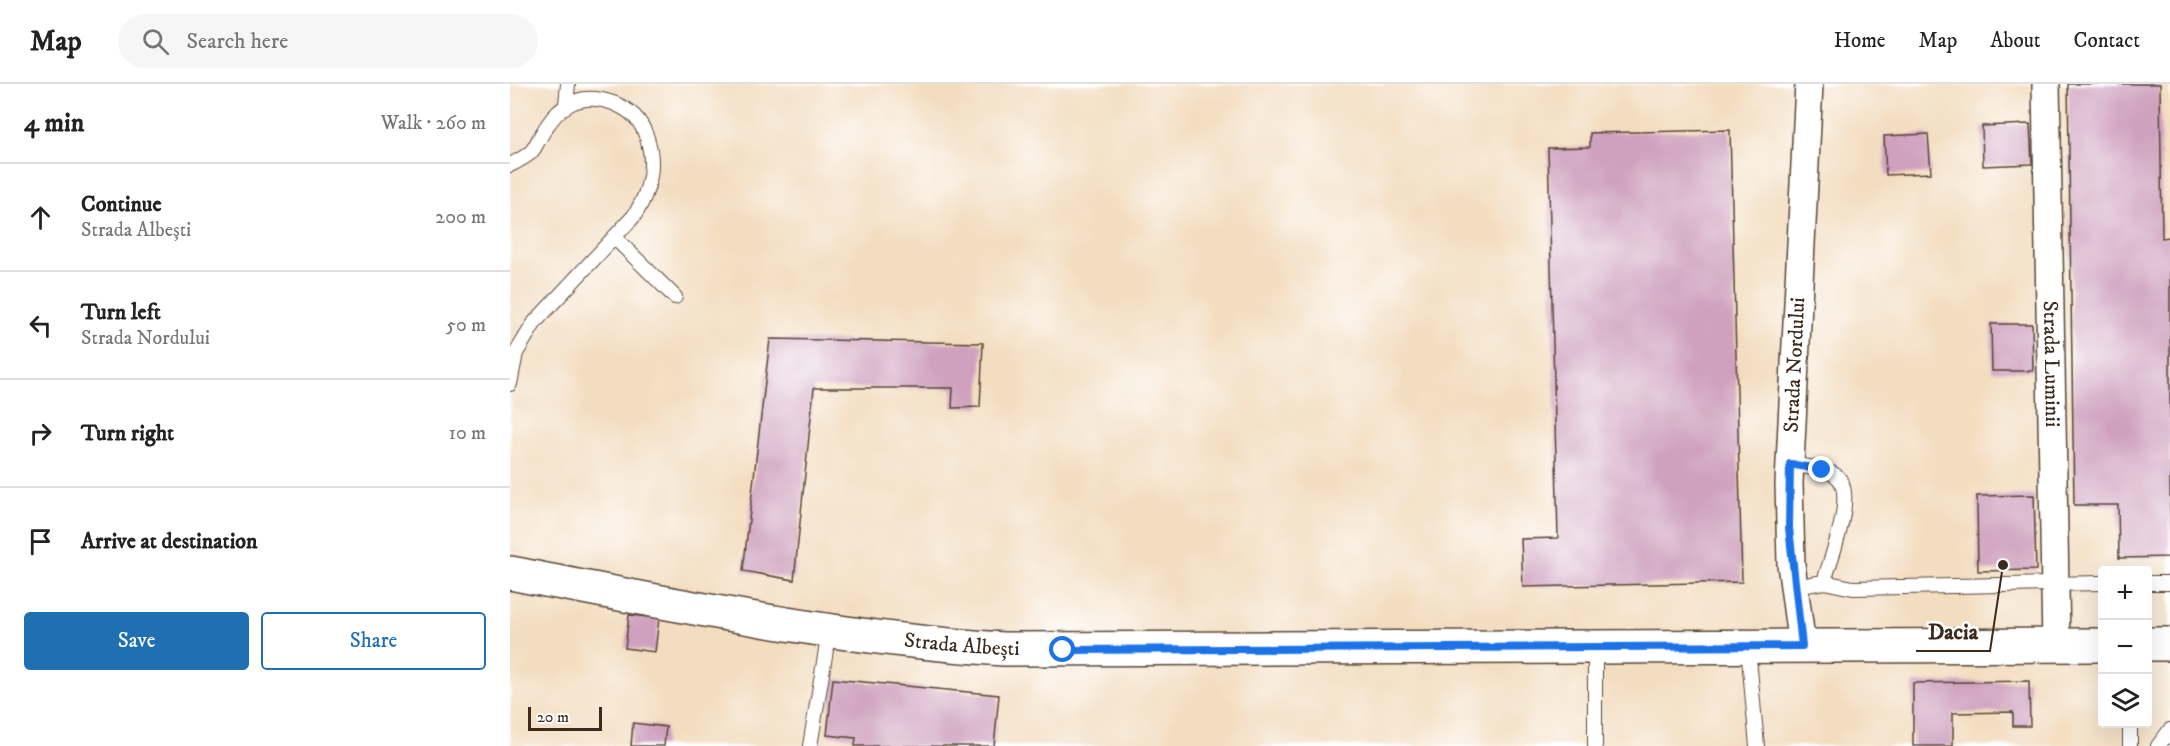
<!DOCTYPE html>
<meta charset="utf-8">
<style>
:root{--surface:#fff;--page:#f6f6f6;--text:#222;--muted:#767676;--line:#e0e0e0;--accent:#1f6fb2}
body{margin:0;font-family:"IM FELL DW Pica",serif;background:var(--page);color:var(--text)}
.controls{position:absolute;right:18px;bottom:18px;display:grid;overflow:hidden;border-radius:6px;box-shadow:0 6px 24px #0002}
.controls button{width:54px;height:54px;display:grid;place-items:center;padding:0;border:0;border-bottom:2px solid var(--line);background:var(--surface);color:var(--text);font:30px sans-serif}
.scale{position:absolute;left:18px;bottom:15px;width:74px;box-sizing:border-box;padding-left:6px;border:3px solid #3b2a1e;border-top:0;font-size:16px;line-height:21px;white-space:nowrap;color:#3b2a1e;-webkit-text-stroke:4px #fff;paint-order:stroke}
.stop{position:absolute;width:18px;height:18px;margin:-14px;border:4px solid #1a73e8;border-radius:50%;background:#fff}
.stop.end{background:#1a73e8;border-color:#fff;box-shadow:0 2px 6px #0008}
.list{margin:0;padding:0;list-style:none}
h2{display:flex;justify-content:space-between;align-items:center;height:78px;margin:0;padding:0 24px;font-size:26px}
h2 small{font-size:20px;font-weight:400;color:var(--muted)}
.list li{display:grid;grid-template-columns:39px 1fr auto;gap:18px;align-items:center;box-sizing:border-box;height:108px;padding:0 24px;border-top:2px solid var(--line)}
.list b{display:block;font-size:22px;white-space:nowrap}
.list p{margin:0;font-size:20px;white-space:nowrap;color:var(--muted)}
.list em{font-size:20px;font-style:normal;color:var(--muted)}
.actions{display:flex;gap:12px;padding:18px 24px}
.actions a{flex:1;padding:14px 0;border:2px solid var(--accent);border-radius:6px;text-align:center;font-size:21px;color:var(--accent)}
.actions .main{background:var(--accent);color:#fff}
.icon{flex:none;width:33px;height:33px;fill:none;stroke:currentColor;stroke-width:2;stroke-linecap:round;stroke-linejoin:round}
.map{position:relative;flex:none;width:1660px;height:662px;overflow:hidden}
header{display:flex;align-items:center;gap:36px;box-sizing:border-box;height:84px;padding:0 30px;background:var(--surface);border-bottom:2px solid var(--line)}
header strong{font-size:28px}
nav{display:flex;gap:33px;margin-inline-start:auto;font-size:21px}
.search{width:420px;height:54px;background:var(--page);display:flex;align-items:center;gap:15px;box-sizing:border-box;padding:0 21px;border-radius:33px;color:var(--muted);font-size:22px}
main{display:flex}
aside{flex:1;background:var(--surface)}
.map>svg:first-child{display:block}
.building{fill:#cfa1be}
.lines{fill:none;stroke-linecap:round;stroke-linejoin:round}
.service-casing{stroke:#574536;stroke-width:16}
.minor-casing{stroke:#574536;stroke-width:30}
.primary-casing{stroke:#574536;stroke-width:36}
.service{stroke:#fff;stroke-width:14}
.minor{stroke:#fff;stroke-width:27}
.primary{stroke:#fff;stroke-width:33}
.route{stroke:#1a73e8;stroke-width:8}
.labels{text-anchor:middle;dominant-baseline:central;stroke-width:5;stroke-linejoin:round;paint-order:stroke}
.street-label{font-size:21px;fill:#3b2a1e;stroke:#fff}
.leader{fill:none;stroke:#3b2a1e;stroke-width:2}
.callout-dot{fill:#3b2a1e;stroke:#fff;stroke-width:2}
.callout-label{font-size:22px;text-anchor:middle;font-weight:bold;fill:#3b2a1e;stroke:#fff;stroke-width:5;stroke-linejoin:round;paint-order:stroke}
</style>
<header>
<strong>Map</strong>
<div class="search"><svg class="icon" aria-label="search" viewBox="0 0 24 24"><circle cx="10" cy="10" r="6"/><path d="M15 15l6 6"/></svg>Search here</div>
<nav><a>Home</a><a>Map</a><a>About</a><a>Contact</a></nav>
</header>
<main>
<aside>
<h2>4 min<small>Walk · 260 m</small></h2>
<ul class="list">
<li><svg class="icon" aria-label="ahead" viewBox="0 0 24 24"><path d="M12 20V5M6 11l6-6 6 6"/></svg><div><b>Continue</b><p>Strada Albești</p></div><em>200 m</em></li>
<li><svg class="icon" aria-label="left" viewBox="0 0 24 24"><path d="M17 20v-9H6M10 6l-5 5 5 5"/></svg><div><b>Turn left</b><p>Strada Nordului</p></div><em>50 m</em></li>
<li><svg class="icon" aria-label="right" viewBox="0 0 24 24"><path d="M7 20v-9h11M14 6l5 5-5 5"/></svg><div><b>Turn right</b></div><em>10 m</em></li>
<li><svg class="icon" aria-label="arrive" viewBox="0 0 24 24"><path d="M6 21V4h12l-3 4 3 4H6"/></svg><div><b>Arrive at destination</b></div></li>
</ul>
<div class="actions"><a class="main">Save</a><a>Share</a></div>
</aside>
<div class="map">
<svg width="1660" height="662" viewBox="0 0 1660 662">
<rect width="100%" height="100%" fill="#fff"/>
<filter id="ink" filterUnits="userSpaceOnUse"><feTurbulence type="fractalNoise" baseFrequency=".0167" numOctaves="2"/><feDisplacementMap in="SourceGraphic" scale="12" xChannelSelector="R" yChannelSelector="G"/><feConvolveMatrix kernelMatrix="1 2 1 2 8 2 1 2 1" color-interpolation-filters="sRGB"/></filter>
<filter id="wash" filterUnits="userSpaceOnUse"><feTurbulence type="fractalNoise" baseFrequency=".008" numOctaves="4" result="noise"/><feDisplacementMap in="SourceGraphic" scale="24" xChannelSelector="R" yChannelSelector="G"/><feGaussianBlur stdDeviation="1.35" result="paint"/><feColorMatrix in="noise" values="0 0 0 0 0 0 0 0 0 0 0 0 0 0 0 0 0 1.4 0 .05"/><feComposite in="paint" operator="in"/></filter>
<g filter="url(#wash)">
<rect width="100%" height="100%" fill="#f3ddc0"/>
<g id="blocks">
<path class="building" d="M1558,0h92l2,154 8,-1v320l-51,1 -1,-53h-44z
M1520,40l2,40 -49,2 -1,-40z
M1220,46l12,452 -219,5 -2,-48 37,-1 -10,-390 42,-1v-14z
M1418,50l3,39 -45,2 -2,-39z
M1481,240h41l1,47h-41z
M260,255l213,4 -3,64 -28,1 1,-20h-139l-20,192 -51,-9z
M1524,411l2,75 -58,1 -1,-75z
M119,531l30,3 -4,34 -30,-4z
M323,595l166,16 -5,51h-139l1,-8 -29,-3z
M1519,597l1,45h-17v-14l-60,1v33h-40v-63z
M123,639l33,4 -2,19h-33z"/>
</g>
</g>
<g filter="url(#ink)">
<use href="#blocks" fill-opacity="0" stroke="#574536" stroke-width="1.5"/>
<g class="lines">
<defs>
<path id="service" d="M56,20l2,-20
M0,81c6,-3 14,-7 20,-12 5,-4 8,-13 12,-19 16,-29 38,-43 71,-31 18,7 28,17 34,35 9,28 3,53 -13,78l-99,106 -19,31 -6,31
M104,153l61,60
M1280,380c13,3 33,3 45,11 24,15 -5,84 -11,107l-29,5
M1314,498l29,6 249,-5
M1638,499h22
M1238,563l9,99
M1620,640v22
M300,662l19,-114
M1085,662v-98
M1648,662l12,-16"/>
<g id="minor">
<path id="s1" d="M1536,0l10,561"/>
<path id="s2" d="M1292,562l-11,-82 -2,-81 20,-399"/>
</g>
<g id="primary">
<path id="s3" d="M0,489c163,31 326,66 493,76l1099,-4"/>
<path d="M1638,560h22"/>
</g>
</defs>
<use href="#service" class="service-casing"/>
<use href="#minor" class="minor-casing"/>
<use href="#primary" class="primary-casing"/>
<use href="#service" class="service"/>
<use href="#minor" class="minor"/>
<use href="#primary" class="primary"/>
</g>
</g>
<g class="lines" filter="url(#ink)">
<path class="route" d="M553,566l739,-4 -13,-118 1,-64 32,6"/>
</g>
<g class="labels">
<g class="street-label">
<text stroke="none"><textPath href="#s2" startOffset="282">Strada Nordului</textPath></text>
<text stroke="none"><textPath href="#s1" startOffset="280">Strada Luminii</textPath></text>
<text stroke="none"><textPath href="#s3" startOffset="458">Strada Albești</textPath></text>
</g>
</g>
<path class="leader" d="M1493 481L1480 567H1406"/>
<circle class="callout-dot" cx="1493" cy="481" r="6"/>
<g class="callout-label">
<text x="1443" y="555">Dacia</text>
</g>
</svg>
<div class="controls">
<button>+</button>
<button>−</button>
<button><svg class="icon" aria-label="layers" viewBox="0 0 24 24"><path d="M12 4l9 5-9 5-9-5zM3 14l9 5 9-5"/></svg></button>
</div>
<div class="scale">20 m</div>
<div class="stop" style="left:553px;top:566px"></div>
<div class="stop end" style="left:1312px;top:386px"></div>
</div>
</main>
